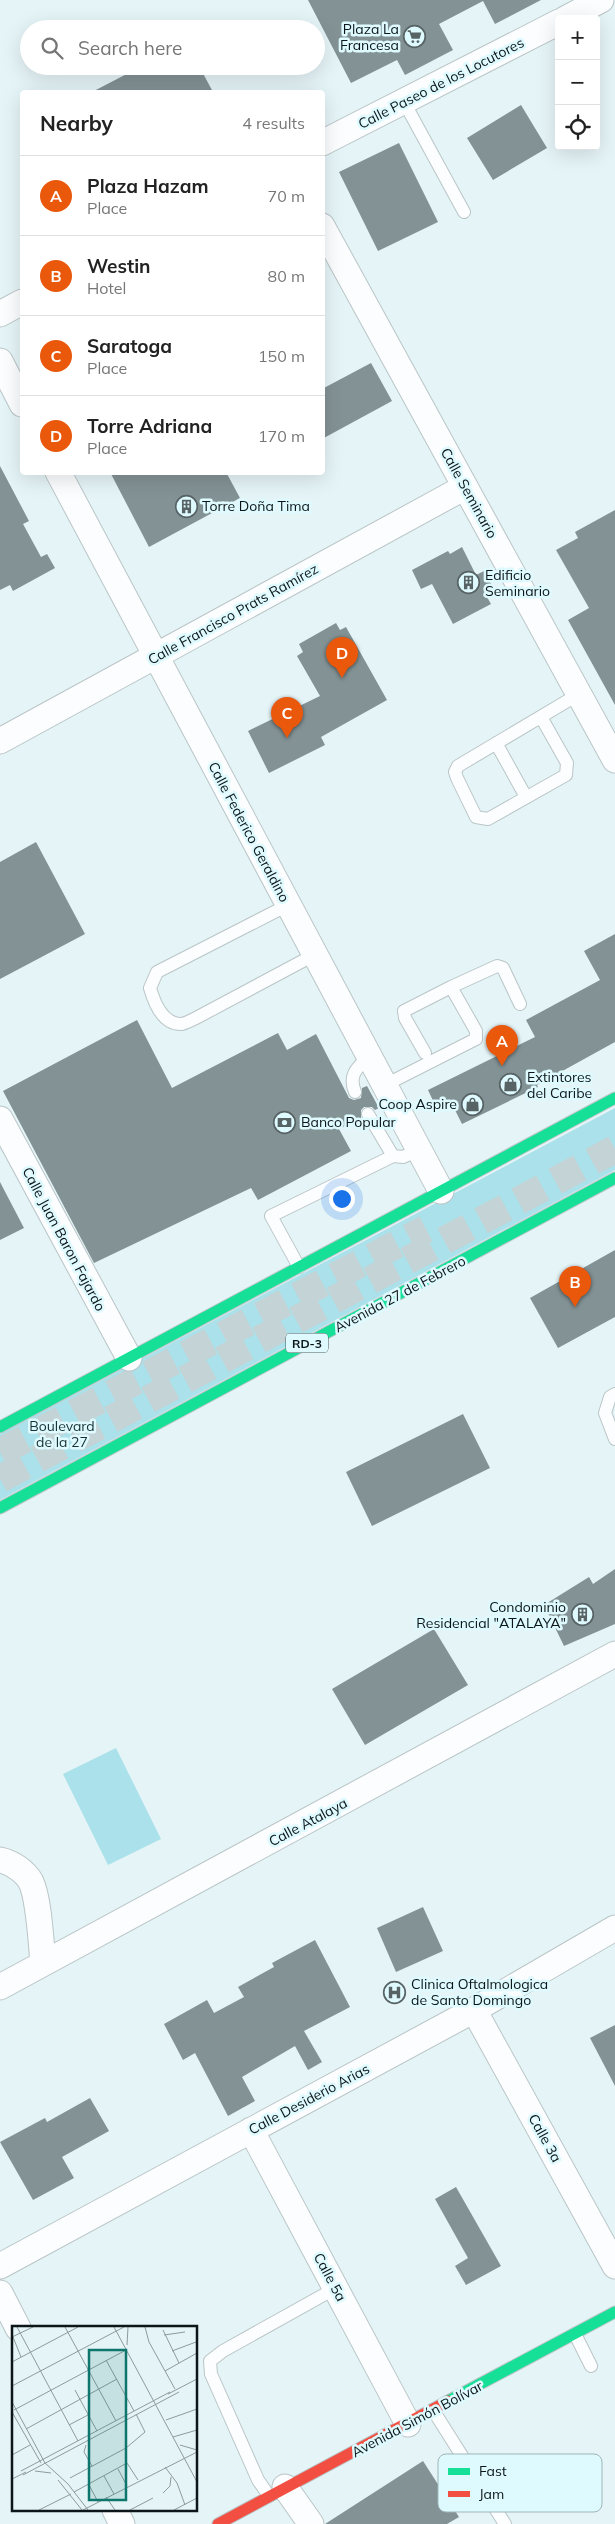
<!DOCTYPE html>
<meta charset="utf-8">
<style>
:root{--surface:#fff;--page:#f6f6f6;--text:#222;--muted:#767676;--line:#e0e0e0;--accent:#ea580c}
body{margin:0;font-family:Mulish,sans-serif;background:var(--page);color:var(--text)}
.controls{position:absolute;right:15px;top:15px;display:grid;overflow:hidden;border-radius:5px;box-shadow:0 5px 20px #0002}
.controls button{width:45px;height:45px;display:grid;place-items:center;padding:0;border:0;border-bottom:1px solid var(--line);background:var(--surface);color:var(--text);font:25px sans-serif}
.you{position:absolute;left:341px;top:1198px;width:18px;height:18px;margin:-12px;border:4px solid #fff;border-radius:50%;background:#1a73e8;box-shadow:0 0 0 8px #1a73e833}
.badge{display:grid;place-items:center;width:32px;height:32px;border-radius:50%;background:var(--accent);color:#fff;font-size:16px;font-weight:700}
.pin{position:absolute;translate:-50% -41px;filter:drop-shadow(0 1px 2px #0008)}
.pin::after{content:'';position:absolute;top:26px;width:18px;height:15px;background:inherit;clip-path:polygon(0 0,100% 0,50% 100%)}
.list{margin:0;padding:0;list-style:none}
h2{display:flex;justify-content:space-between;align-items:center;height:65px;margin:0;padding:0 20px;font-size:21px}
h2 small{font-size:16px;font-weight:400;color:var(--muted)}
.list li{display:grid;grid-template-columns:32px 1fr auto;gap:15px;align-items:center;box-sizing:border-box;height:80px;padding:0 20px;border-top:1px solid var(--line)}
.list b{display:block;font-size:19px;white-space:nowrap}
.list p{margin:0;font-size:16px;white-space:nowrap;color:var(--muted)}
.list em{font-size:16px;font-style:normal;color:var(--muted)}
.icon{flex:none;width:28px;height:28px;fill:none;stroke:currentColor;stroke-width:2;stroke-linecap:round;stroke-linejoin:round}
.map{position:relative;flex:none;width:615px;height:2524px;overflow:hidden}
.search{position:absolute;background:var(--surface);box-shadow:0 5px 20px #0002;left:20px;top:20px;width:305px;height:55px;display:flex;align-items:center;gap:12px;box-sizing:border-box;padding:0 18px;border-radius:28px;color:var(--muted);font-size:19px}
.panel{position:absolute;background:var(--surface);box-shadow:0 5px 20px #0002;left:20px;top:90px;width:305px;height:385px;border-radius:5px}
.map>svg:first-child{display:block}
.green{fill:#aae1ea}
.building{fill:#839295}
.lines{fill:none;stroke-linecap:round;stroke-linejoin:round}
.highway-tunnel{stroke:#c4d3d5;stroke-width:28;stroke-dasharray:28 14;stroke-linecap:butt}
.lane-casing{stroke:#bac5c7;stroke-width:14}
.street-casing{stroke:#bac5c7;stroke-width:27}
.fast-casing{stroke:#bac5c7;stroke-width:13}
.jam-casing{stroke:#bac5c7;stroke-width:13}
.lane{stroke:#fbfdfe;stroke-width:12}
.street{stroke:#fbfdfe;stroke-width:25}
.fast{stroke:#16e098;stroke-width:11}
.jam{stroke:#f24e42;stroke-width:11}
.labels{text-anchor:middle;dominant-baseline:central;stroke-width:5;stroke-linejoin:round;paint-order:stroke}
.shield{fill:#defafe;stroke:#4b5a5c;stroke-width:1}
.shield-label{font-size:12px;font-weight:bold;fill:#0c1517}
.poi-label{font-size:14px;fill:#0c1517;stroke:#defafe;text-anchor:start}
.street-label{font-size:14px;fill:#0c1517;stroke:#defafe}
.park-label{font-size:14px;fill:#183033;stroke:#defafe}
.inset-road{fill:none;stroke:#8e9b9d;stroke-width:1}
.view{fill:#0f766e;fill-opacity:0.15;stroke:#0f766e;stroke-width:2.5}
.inset-edge{fill:none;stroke:#0c1517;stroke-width:2.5}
.key{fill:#defafe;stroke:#9fb5b9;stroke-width:1}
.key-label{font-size:14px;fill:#0c1517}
</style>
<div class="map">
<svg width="615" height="2524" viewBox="0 0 615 2524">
<rect width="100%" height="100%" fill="#e5f4f7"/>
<path class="green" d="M615,1108v62l-615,330v-66z
M116,1748l45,91 -53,26 -45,-91z"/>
<path class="building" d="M308,0h233l-46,24 -12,-23 -44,23 14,26 -48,25 -8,-15 -46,23z
M142,66h57l14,26h-121z
M521,105l26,43 -54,32 -26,-42z
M399,143l39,79 -60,29 -39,-79z
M371,363l21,38 -70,38v-50z
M0,466l29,55 -6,3 18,33 6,-3 8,14 -42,23 -3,-6 -10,5z
M110,472h116l14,26 -91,49z
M615,510v195l-47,-85 21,-12 -33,-58 22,-12 -3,-6z
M462,547l14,28 8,-4 12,22 -9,4 4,7 -38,20 -21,-40 -11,5 -9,-19 36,-19 2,3z
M336,623l4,7 6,-3 41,73 -66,37 4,8 -56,28 -21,-42 72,-35 -23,-40 6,-4 -4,-8z
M36,842l49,92 -85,45v-117z
M615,934v108l-78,43 1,2 -76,37 -12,-24 -14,7 -8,-17 107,-53 -9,-17 74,-40 -16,-29z
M137,1020l35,68 106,-55 9,17 29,-16 33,64 5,2 7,-2 1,-10 5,-2 12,22 -4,2 -3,-3h-8l-3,3v8l-22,11 12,22 -93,49 -7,-12 -157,75 -91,-172z
M0,1182l24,46 -24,12z
M615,1250v67l-57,31 -28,-50z
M463,1414l27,54 -118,58 -26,-54z
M615,1569v55l-51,22 -20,-41 45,-28 4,7z
M434,1629l34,56 -103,60 -33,-56z
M423,1907l20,44 -47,21 -19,-44z
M315,1940l35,67 -46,24 18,31 -14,8 -13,-24 -53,31 13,24 -27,15 -33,-63 -12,7 -19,-36 43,-24 7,13 30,-16 -6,-10 36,-20 -2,-4z
M615,2025v61l-25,-48z
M90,2098l19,33 -47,26 12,21 -41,22 -33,-58 45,-24 2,4z
M456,2187l45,79 -35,19 -11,-19 13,-8 -33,-59z
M423,2461l36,56 -12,7h-122z"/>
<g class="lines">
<path class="highway-tunnel" d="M0,1452l426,-223
M0,1479l615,-330"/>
<defs>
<path id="lane" d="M404,102l60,110
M541,717l26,46 -1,12 -78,44 -12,-2 -19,-39 -2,-6 3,-6 121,-72
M496,743l30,54
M288,905l-131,67 -7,16c4,14 13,37 32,36 4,-1 10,-4 14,-6l118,-63
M451,987l46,-21 6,2 17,36
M385,1085l91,-46v-8l-25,-44 -47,24 1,7 20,35
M355,1092c-7,-17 2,-24 14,-36
M368,1114l25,42 10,1 16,-7
M299,1267l-28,-51 122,-60
M615,1394l-5,3 -5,16 10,26
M575,2334l16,32
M433,2410l72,114
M269,2496l-11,-16 -47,-106 -1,-13 13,-10 113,-63"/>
<path id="street" d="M565,19l36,-19
M322,143l237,-121
M322,226l293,534
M0,314l22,-12
M0,361l22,43
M58,472l383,719
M0,741l465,-254
M0,1119l129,239
M0,1860c11,2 25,11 31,22 8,17 10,60 12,81
M0,1987l615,-333
M474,2010l141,256
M251,2130l157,294
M0,2266l474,-256 141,-82
M0,2293l18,35
M285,2487l26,37
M115,2510l7,14"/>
<path id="fast" d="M0,1427l615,-329
M0,1508l615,-330
M448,2401l167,-89"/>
<path id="jam" d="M218,2524l230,-123"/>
</defs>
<use href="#lane" class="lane-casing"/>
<use href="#street" class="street-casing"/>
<use href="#fast" class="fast-casing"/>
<use href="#jam" class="jam-casing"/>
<use href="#lane" class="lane"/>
<use href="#street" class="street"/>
<use href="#fast" class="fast"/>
<use href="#jam" class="jam"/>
</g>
<defs>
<symbol id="supermarket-ring" viewBox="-11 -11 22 22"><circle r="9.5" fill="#defafe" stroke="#586365" stroke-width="1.5"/><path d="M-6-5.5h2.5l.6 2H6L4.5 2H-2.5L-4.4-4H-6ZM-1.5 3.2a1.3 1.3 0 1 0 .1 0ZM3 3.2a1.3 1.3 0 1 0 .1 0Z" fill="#586365"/></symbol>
<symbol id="building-ring" viewBox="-11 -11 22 22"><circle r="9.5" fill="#defafe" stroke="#586365" stroke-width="1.5"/><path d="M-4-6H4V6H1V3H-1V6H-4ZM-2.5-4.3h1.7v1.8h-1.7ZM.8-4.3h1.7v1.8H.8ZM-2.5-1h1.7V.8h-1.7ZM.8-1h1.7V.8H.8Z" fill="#586365"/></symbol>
<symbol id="shop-ring" viewBox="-11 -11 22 22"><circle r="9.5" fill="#defafe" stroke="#586365" stroke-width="1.5"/><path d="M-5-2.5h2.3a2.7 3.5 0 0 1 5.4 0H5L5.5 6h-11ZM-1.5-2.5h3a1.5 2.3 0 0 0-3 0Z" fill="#586365"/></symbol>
<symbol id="bank-ring" viewBox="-11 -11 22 22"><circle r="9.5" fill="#defafe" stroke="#586365" stroke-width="1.5"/><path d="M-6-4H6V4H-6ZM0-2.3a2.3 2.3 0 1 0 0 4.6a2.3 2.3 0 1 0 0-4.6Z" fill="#586365"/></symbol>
<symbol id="hospital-ring" viewBox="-11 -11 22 22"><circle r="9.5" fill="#defafe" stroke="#586365" stroke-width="1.5"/><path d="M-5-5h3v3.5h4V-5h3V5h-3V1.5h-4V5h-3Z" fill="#586365"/></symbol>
</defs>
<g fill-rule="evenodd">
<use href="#supermarket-ring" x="402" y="24" width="25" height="25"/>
<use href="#building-ring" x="174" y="494" width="25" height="25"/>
<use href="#building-ring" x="456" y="570" width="25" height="25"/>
<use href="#shop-ring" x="498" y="1072" width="25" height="25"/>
<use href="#shop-ring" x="460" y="1092" width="25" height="25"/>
<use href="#bank-ring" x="272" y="1110" width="25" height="25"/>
<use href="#building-ring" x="570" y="1602" width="25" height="25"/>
<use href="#hospital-ring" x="382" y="1980" width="25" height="25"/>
</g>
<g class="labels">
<rect class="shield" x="286" y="1333.5" width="42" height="19" rx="4"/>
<g class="shield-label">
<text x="307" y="1343">RD-3</text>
</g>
<g class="poi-label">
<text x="399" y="29" text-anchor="end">Plaza La<tspan x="399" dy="16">Francesa</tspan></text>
<text x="202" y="506">Torre Doña Tima</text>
<text x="485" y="575">Edificio<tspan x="485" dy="16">Seminario</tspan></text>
<text x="527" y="1077">Extintores<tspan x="527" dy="16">del Caribe</tspan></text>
<text x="457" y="1104" text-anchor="end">Coop Aspire</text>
<text x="301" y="1122">Banco Popular</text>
<text x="566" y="1607" text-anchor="end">Condominio<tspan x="566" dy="16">Residencial "ATALAYA"</tspan></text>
<text x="411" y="1984">Clinica Oftalmologica<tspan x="411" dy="16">de Santo Domingo</tspan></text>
</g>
<g class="street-label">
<text transform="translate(441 83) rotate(-27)">Calle Paseo de los Locutores</text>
<text transform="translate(469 493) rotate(61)">Calle Seminario</text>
<text transform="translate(233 614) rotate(-29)">Calle Francisco Prats Ramírez</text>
<text transform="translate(249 832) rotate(62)">Calle Federico Geraldino</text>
<text transform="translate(64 1239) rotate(62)">Calle Juan Baron Fajardo</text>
<text transform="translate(400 1294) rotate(-28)">Avenida 27 de Febrero</text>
<text transform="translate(308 1822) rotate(-28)">Calle Atalaya</text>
<text transform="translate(309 2099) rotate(-28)">Calle Desiderio Arias</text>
<text transform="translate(545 2138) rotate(61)">Calle 3a</text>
<text transform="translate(330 2277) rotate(62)">Calle 5a</text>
<text transform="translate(417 2419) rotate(-28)">Avenida Simón Bolívar</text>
</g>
<g class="park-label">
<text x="62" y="1426">Boulevard<tspan x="62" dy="16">de la 27</tspan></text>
</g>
</g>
<g transform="translate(12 2326)">
<rect width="185" height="185" fill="#e5f4f7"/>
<path class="inset-road" d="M5,1l61,114M53,1l51,94M102,1l83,155M133,1l4,15 26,47M151,4l16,33M152,9l21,-3M0,11l21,-10M1,11l8,20M115,19l1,-18M160,25l24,-9M94,34l28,51M0,36l66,-35M153,45l32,-18M0,60l112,-59M63,64l22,41M156,68l29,-15M0,76l33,61 23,21 20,26M2,84l112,-60M0,86l29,51M154,94l31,-11M57,99l19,-10M14,103l91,-50M161,111l24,-7M74,119l-2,7 8,14M168,119l17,5M0,129l18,-10M153,141l12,16 8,22M106,143l9,17M9,145l149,-79M23,145l16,2M11,149l156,-83M92,150l10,18M58,152l56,-30 19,-16 -9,-18M0,153l14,-7M46,154l24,30M77,159l9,17M62,166l53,-29 11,17M151,167l7,-7 1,-9M94,171l9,13M27,184l32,-16M71,184l114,-58M118,184l23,-12M162,184l23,-12"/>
<path class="view" d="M77,24h37v150h-37z"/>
<rect width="185" height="185" class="inset-edge"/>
</g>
<rect x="438" y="2454" width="164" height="58" rx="8" class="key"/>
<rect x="448" y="2468" width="22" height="7" fill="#16e098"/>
<rect x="448" y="2491" width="22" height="6" fill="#f24e42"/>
<g class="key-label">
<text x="479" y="2476">Fast</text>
<text x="479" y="2499">Jam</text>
</g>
</svg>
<div class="controls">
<button>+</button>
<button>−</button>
<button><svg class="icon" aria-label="locate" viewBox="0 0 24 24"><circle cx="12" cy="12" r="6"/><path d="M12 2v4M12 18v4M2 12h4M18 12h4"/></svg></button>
</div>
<div class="you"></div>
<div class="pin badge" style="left:502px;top:1066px">A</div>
<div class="pin badge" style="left:575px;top:1307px">B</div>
<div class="pin badge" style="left:287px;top:738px">C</div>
<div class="pin badge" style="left:342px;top:678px">D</div>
<div class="search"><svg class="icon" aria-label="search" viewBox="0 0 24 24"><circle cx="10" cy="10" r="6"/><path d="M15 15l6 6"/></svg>Search here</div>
<section class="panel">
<h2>Nearby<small>4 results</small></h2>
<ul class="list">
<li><span class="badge">A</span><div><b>Plaza Hazam</b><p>Place</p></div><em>70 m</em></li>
<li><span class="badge">B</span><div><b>Westin</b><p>Hotel</p></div><em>80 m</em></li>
<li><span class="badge">C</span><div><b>Saratoga</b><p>Place</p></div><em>150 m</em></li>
<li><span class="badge">D</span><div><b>Torre Adriana</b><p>Place</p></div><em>170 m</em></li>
</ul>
</section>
</div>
